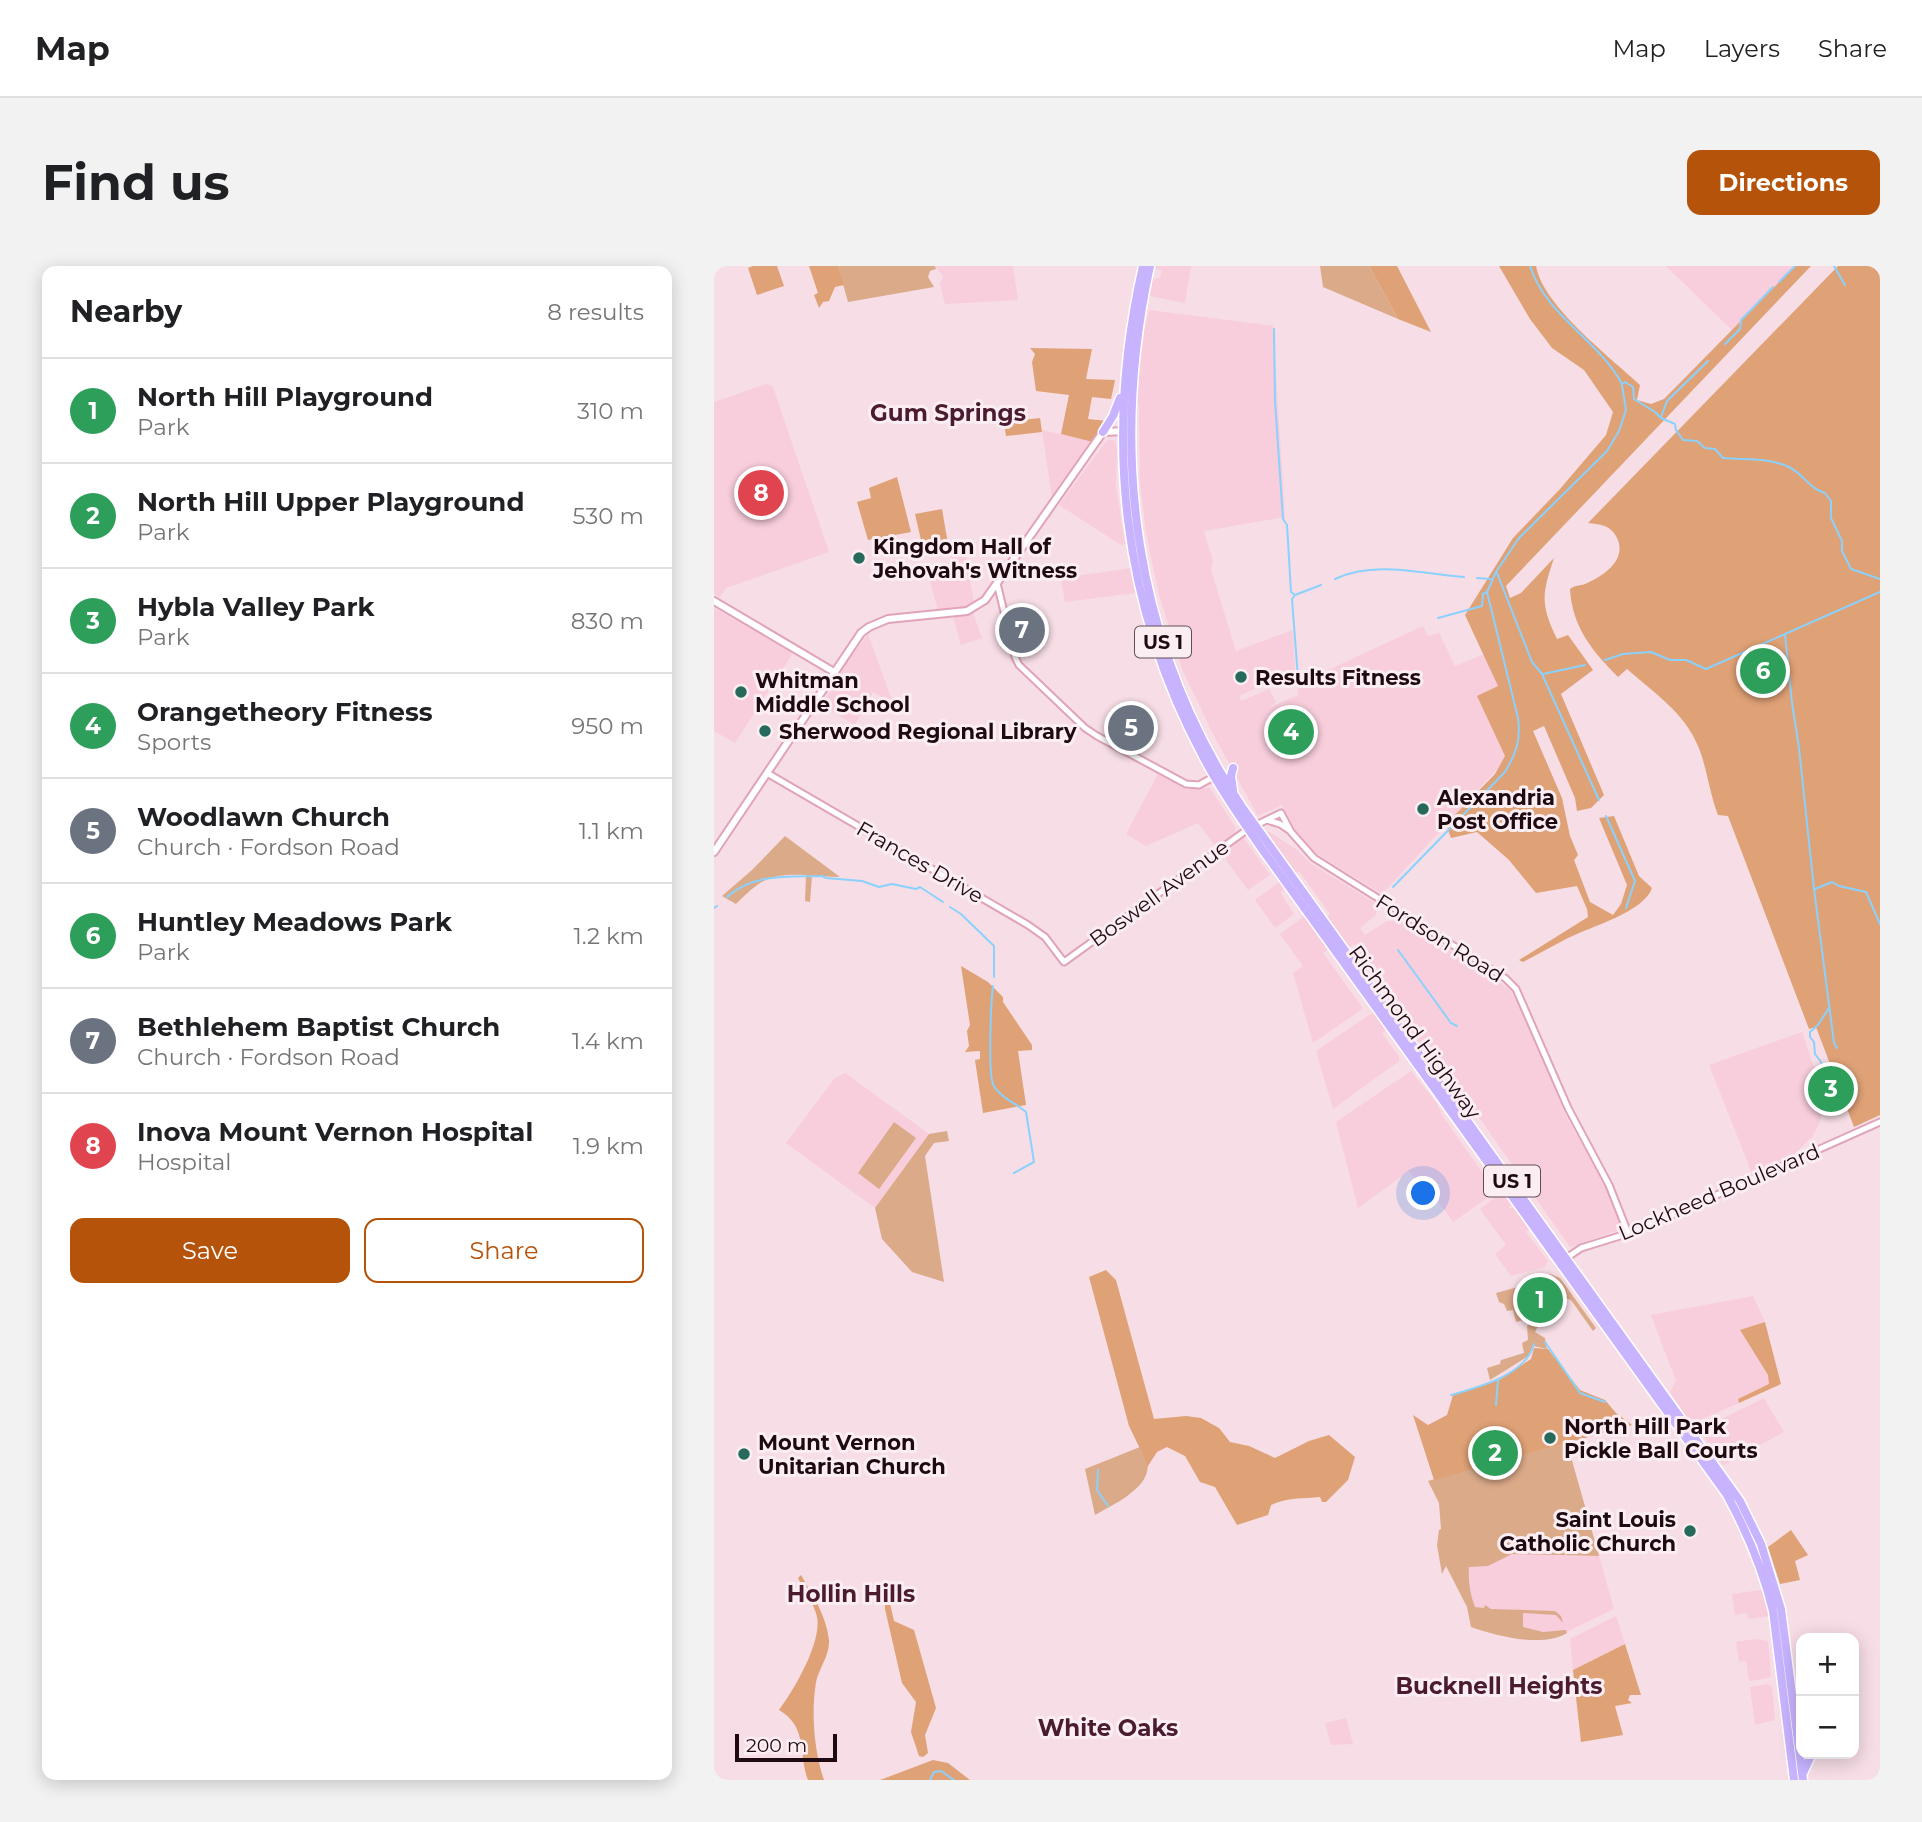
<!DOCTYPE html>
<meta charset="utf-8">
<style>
:root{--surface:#fff;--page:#f2f2f2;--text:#202124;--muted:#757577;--line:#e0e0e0;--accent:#b45309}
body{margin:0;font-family:Montserrat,sans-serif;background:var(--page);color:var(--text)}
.controls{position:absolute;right:21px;bottom:21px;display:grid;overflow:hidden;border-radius:14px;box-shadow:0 4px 18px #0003}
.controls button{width:63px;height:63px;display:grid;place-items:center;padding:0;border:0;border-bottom:2px solid var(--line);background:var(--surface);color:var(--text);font:35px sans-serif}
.scale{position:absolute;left:21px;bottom:18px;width:102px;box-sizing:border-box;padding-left:7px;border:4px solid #1f0a12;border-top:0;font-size:19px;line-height:24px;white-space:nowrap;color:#1f0a12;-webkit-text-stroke:5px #fbeef2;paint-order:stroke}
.you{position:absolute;left:710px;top:928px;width:24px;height:24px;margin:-18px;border:5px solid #fff;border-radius:50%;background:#1a73e8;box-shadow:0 0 0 10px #1a73e833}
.badge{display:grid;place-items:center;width:46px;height:46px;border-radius:50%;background:var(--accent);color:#fff;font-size:23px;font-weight:700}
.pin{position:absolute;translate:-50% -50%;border:4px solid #fff;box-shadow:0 2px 7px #0006}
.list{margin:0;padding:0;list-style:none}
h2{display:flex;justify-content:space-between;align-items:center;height:91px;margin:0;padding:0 28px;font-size:30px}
h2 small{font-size:23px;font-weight:400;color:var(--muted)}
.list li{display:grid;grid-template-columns:46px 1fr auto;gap:21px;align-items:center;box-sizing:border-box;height:105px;padding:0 28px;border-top:2px solid var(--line)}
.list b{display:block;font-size:26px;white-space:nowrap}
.list p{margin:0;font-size:23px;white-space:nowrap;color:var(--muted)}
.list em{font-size:23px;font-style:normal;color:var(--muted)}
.actions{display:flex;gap:14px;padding:21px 28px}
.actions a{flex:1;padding:16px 0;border:2px solid var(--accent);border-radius:14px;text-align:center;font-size:24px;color:var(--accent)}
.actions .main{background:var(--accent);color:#fff}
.map{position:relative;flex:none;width:1166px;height:1514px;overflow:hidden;border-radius:14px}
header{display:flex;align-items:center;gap:42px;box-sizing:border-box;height:98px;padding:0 35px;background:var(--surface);border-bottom:2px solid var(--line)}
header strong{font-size:33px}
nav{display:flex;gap:38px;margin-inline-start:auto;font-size:24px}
.intro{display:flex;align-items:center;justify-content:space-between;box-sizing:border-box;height:168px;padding:0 42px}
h1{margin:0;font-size:49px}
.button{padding:18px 32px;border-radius:14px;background:var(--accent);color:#fff;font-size:24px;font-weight:700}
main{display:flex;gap:42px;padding:0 42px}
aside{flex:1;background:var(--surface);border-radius:14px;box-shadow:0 4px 18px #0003}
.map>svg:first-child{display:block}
.built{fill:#f8cddc}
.green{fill:#dbaa89}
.forest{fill:#dfa176}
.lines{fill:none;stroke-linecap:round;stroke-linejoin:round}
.stream{stroke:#8ad2fd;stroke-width:2}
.tertiary-casing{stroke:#e0a3b9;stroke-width:9}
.secondary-casing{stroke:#e0a3b9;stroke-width:10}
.trunk-casing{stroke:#fff;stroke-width:11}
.tertiary{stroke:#fff;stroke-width:5}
.secondary{stroke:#fff;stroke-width:6}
.trunk{stroke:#c8b3ff;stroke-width:8}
.poi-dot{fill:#276a5b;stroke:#fbeef2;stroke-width:2.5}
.labels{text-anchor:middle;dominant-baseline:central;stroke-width:6;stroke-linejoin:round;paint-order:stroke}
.shield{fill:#fbeef2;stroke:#614e55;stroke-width:2}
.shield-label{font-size:19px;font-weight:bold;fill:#1f0a12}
.poi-label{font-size:21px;font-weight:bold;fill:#1f0a12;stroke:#fbeef2;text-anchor:start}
.street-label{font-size:21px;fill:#1f0a12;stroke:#fbeef2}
.neighbourhood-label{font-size:23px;font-weight:bold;fill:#4b1b30;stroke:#fbeef2}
</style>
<header>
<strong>Map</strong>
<nav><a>Map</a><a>Layers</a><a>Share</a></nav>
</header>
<div class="intro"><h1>Find us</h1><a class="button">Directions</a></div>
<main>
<aside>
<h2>Nearby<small>8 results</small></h2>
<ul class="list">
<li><span class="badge" style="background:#2e9e5b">1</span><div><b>North Hill Playground</b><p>Park</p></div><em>310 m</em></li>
<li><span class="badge" style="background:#2e9e5b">2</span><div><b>North Hill Upper Playground</b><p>Park</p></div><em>530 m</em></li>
<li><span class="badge" style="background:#2e9e5b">3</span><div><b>Hybla Valley Park</b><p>Park</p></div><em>830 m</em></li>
<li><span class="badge" style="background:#2e9e5b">4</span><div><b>Orangetheory Fitness</b><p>Sports</p></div><em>950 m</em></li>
<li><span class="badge" style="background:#6b7280">5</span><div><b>Woodlawn Church</b><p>Church · Fordson Road</p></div><em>1.1 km</em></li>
<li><span class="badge" style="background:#2e9e5b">6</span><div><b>Huntley Meadows Park</b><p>Park</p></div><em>1.2 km</em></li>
<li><span class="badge" style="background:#6b7280">7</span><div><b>Bethlehem Baptist Church</b><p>Church · Fordson Road</p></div><em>1.4 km</em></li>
<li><span class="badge" style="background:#e0444e">8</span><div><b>Inova Mount Vernon Hospital</b><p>Hospital</p></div><em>1.9 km</em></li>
</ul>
<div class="actions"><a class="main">Save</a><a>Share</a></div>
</aside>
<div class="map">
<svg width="1166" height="1514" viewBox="0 0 1166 1514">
<rect width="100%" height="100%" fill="#f7dde5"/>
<path class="built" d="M221,0h78l5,34 -73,4 -5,-20 3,-8z
M440,0h37l-6,37 -35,-7 2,-16 8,-2 2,-7 -8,-3z
M952,0h135l-66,67z
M435,44l124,16 12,191 -81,14 9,30 -2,9 25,81 57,-21 2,40 -56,26 2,5 28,-12 7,13 -8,6 30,-13v-11l125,-58 5,10 11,-3 16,33 29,-12 14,32 -20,10 27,60 -4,9 -119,129 -71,-44 -14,-17 -15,-28 -24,11 -45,-82 -30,-63 -24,-76 -13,-63 -6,-49 -1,-78 -3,-1 8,-73z
M52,118l6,2 2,4 55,162 -103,36 -6,9 -6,-3v-192z
M328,164l53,12 -42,59 -1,-3z
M394,173l7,2 2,8 -1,37 9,58 -4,1 -62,-40z
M251,287l9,50 -12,5 -24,2 -12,-42 25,-6v-6z
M418,302l3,25 -70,9 -4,-24z
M0,342l79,45 -58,90 -21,-12z
M259,347l9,25 -21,7 -8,-29z
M154,368l25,69 -20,-11 -18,33 -31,-18 -1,-5 19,-28 -3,-2z
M444,508l28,15 24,-1 26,40 -2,6 -18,13 -18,-24 -52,23 -20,-12z
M552,564l30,19 14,14 65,40 2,6 -1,6 -16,13 5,7 22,-14h18l92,59 13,11 12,19 35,79 -2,2 12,27 43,76 12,35 -52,18 -139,-198 -7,4 -40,-55 4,-4 -34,-50 -6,4 -22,-31 4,-3 -31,-43 -5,2z
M529,571l27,38 -22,15 -27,-37z
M568,614l5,6 -7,6 14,22 -19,14 -20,-28z
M592,649l24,33 -7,5 39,54 -1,3 -48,33 -20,-70 10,-7 -23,-32z
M661,745l13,17 -6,5 17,24v4l-66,48 -17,-58z
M1088,766l21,62 -1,21 -4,11 -6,11 -18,17 -42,19 -43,-108z
M697,805l26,33 7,14 52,74 -43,30 -25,-35 -5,3 -14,-19 -51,37 -22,-86z
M131,807l84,61 -54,74 -89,-65 48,-64z
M791,924l9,13 -5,4 2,2 4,-4 16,23 -5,4 22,29 -3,6 -34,9 -16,-22 11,-9 -26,-36z
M1039,1030l12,26 -25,9 28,44 2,9 -32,15 1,4 -48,21 -21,-32 6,-11 -25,-66z
M1050,1132l20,34 -61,33 -24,-35z
M853,1177l47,166 -54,26 -81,-6 -45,-149z
M1047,1324l4,1 6,25 -23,3 -1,-6 -12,2 -3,-21z
M902,1350l9,28 -52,26 -3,-31z
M1041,1373l13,2 3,34 -2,3 -20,3 -3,-20 -7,1 -3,-20z
M1054,1418l4,3 3,33 -20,5 -5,-38z
M632,1452l7,26 -22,1 -6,-22z"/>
<path class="green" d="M124,0h97l1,3 -6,2 -2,6 6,10 -86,15z
M606,0h49l29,53 -75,-32z
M71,570l55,41 -28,-1 -2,26 -5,-1 1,-26c-36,-2 -45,4 -70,29l-14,-8 30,-26z
M180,856l22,16 -37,51 -21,-16z
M233,865l2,10 -15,2 -9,13 19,126 -32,-10 -30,-33 -7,-31 54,-74z
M836,1008l10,4 36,50 -3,3 -22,-31 -15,-4 -4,13 7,2 -1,5c-18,-7 -25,-13 -30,-32z
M804,1021l14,27 -2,4 -14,4 -3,-12 -6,1 -3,-7 -5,-2 -3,-9z
M823,1052l4,2 -6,12 10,6 2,11 -14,-3 -3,9 -40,25 -3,-12 13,-4 1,-4 23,-7 -2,-10 6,-3 -1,-14z
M853,1177l32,113 -33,-1 1,-20 5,4 -14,-17 8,11 -1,22 -53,-1 -24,12 -19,1c-1,15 1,27 6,40l9,1 1,-3 6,4 64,2 6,5 2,7 -7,-8 -33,-2v14l20,5 23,-2 1,3c-25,15 -70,3 -96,-6l-4,-20 -21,-41 -4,8 -5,-29 2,-15 2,-1 -2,-26 -11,-22z
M426,1181c1,5 6,10 7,15 6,25 -35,43 -52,53l-10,-46z"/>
<path class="forest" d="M39,0h24l7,20 -27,9 -9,-27z
M95,0h29l6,19 -9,2 -6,14 -6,1 -4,6 -5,-13 4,-2z
M655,0h28l34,66 -33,-13z
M785,0h37c7,40 74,91 104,119l-3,15 14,4 13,-5 131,-133h16l-305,320 4,12 11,-5 33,-35c-12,36 -14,46 3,81l11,-4 25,35 -32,24 43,101 -13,13 -14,3 -2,-13 -31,-72 -11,5 29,67 8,38 8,19 -4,5 16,42 23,13 8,-11 6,-19 -28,-67 15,-2 25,60 13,12c-8,24 -62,39 -84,50 -15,8 -30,16 -45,24l-4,-2 69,-43 -1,-8 -10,-23 -41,7 -27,-33 -32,-28 -26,6 -5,-14 49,-50 10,-18 -28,-60 21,-10 -33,-71 48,-77 47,-49 46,-54 7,-23 -29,-42 -32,-22 -22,-29z
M1124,0h42v849l-26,12 -38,-100 -7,2 -81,-213 -10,-1c-9,-23 -11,-48 -20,-69 -14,-34 -45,-54 -71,-77l-9,8c-25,-25 -46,-50 -48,-88 5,-4 9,-3 15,-5 19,-8 44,-25 31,-48 -6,-11 -17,-12 -28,-13z
M316,82l62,1 -6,30 29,1 -4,19 -19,-2 -4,22 19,2 -14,21 -32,-8 8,-39 -33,-4 -4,-29 3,-8z
M326,152l2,14 -36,4 -2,-14z
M183,211l14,55 -43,8 -11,-38 14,-4 -2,-10z
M228,243l6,35 -25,5 -8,-35z
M247,700l27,16 15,15v5l29,43v5l-14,1 8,54 -43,8 -8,-53 5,-1v-8l-15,1 4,-6 -2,-15 3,-6z
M392,1004l10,10 38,139 32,-3 15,2 18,10 11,14 19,4 26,12 34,-17 20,-6 26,22 -7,23 -22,22h-4l-2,-5c-17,2 -33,0 -49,8l-3,10 -31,10 -22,-38 -15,-5 -15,-26 -18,-9 -10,5 -11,17 1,-6 -18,-37 -40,-149z
M1051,1056l16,62 -42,19 -1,-4 31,-15 -1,-9 -28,-45z
M820,1082l14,1 32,41 25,10 11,13 16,12 -198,55 -21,-65 15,10 19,-10 6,-20 46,-15 32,-21z
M1077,1264l17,25 -13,6 5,19 -20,4 -12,-37z
M87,1309c12,21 25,40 28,65 1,15 -10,28 -13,42 -5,31 -2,69 8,98h-16c-10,-27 0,-53 -29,-70 15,-20 46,-72 37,-97 -4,-12 -13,-24 -18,-35z
M171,1329h3l6,26 20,9 22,78 -11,27 3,18 -5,4 -4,-1 -8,-24 5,-30 -14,-19 -17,-74z
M911,1378l16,51h-11l-2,5 4,3 -17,3 8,29 -42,7 -8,-72z
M219,1494l15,3 22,17h-90z"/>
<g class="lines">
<path class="stream" d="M816,0c16,50 68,73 92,118l3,-2 8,5 1,12 21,13 6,6 14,6 1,6 7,10 14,1 8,7 10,1 8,9c23,2 44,-1 66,9 14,7 22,23 36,26l6,8v17l11,23v10l9,18 29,10
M1120,0l11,19
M1065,16l16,-16
M560,63l1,72 8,118 4,6 4,67 4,3
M1011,78l15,-15 1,-9 32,-33
M947,151l6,-16 41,-40
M783,307l35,89 10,12 57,126
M763,312l14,1
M621,313c40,-19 87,-5 129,-2
M724,352l44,-12 1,-12 4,-2 9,-20 23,-34 88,-87 12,-20 7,-21 -4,-25
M1071,368l7,69 7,45 15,141 20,154 3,5
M891,394l18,-6 28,-2 19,8h16l20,9 174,-77
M829,408l42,-9
M584,412l-6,-79 3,-4 26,-10
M892,550l29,65 -9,27
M679,621l111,-114c12,-18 17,-33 14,-55l-31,-126
M1101,623l17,-7 7,4 27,6 14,32
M13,631c26,-24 62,-20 95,-21l4,2 36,3 17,6 13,-3 24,5 4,-2 23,15
M236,641l11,7 33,32v31
M0,642l3,-2
M684,684l53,73 6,3
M279,720c-2,15 -5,86 0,98 4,11 25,21 33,28l8,50 -20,11
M1112,841l3,-2 -3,-29 -5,-14 -6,-8 -1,-12 -4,-5v-5l8,-7 11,-17
M831,1076l35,51 25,9
M737,1129c28,-8 75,-20 83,-51
M782,1139l2,-26
M384,1204l-1,20 11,16
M216,1514l4,-8 7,-1 13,9"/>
<defs>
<path id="tertiary" d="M283,317l18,74 4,8 66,63 12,8 89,48 13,1 18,-10
M53,507l261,152 17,12 19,25 184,-133 33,-16 10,19 23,26 191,120 11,11 52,119 41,77 19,48
M553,554l13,4 9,6
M851,993l16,-11 55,-17 244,-109"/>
<path id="secondary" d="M0,335l120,71
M0,586l147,-219 8,-6 19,-8 79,-8 18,-11 12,-17 106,-151 24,-1"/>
<path id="trunk" d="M429,0c-39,171 -22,339 62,494 16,31 37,60 57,89l465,646c20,37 36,74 46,116l21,169
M436,0c-41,188 -16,379 92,541l498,694 21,43 20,65 22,171
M389,166l10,-16 7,-18
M519,524l-2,-14 2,-8
M1089,1507l7,-15"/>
</defs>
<use href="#tertiary" class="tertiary-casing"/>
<use href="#secondary" class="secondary-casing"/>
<use href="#trunk" class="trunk-casing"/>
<use href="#tertiary" class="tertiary"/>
<use href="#secondary" class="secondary"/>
<use href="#trunk" class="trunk"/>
</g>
<g class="poi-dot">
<circle cx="145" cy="292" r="7"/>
<circle cx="527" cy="411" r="7"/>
<circle cx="27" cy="426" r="7"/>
<circle cx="51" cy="465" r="7"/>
<circle cx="709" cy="543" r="7"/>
<circle cx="836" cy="1172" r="7"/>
<circle cx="30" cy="1188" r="7"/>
<circle cx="976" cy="1265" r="7"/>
</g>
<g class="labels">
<g class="shield">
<rect x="421" y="360.5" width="56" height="31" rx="5"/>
<rect x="770" y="899.5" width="56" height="31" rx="5"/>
</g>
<g class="shield-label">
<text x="449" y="376">US 1</text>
<text x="798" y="915">US 1</text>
</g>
<g class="poi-label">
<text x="159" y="280">Kingdom Hall of<tspan x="159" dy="24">Jehovah's Witness</tspan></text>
<text x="541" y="411">Results Fitness</text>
<text x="41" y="414">Whitman<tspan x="41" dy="24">Middle School</tspan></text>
<text x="65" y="465">Sherwood Regional Library</text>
<text x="723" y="531">Alexandria<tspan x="723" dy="24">Post Office</tspan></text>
<text x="850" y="1160">North Hill Park<tspan x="850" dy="24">Pickle Ball Courts</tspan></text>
<text x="44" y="1176">Mount Vernon<tspan x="44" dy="24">Unitarian Church</tspan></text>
<text x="962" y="1253" text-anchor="end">Saint Louis<tspan x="962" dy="24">Catholic Church</tspan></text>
</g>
<g class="street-label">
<text transform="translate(206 596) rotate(30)">Frances Drive</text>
<text transform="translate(445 627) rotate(-36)">Boswell Avenue</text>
<text transform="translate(726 672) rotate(32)">Fordson Road</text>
<text transform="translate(701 766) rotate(54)">Richmond Highway</text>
<text transform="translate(1005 926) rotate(-23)">Lockheed Boulevard</text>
</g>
<g class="neighbourhood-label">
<text x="234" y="147">Gum Springs</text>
<text x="137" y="1328">Hollin Hills</text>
<text x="785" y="1420">Bucknell Heights</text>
<text x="394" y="1462">White Oaks</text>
</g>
</g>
</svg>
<div class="controls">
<button>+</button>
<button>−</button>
</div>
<div class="scale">200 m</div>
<div class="you"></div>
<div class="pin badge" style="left:826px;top:1034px;background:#2e9e5b">1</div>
<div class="pin badge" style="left:781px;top:1187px;background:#2e9e5b">2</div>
<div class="pin badge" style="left:1117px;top:823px;background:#2e9e5b">3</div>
<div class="pin badge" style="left:577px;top:466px;background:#2e9e5b">4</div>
<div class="pin badge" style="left:417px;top:462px;background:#6b7280">5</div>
<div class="pin badge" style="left:1049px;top:405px;background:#2e9e5b">6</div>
<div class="pin badge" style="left:308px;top:364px;background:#6b7280">7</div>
<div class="pin badge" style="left:47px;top:227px;background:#e0444e">8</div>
</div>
</main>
